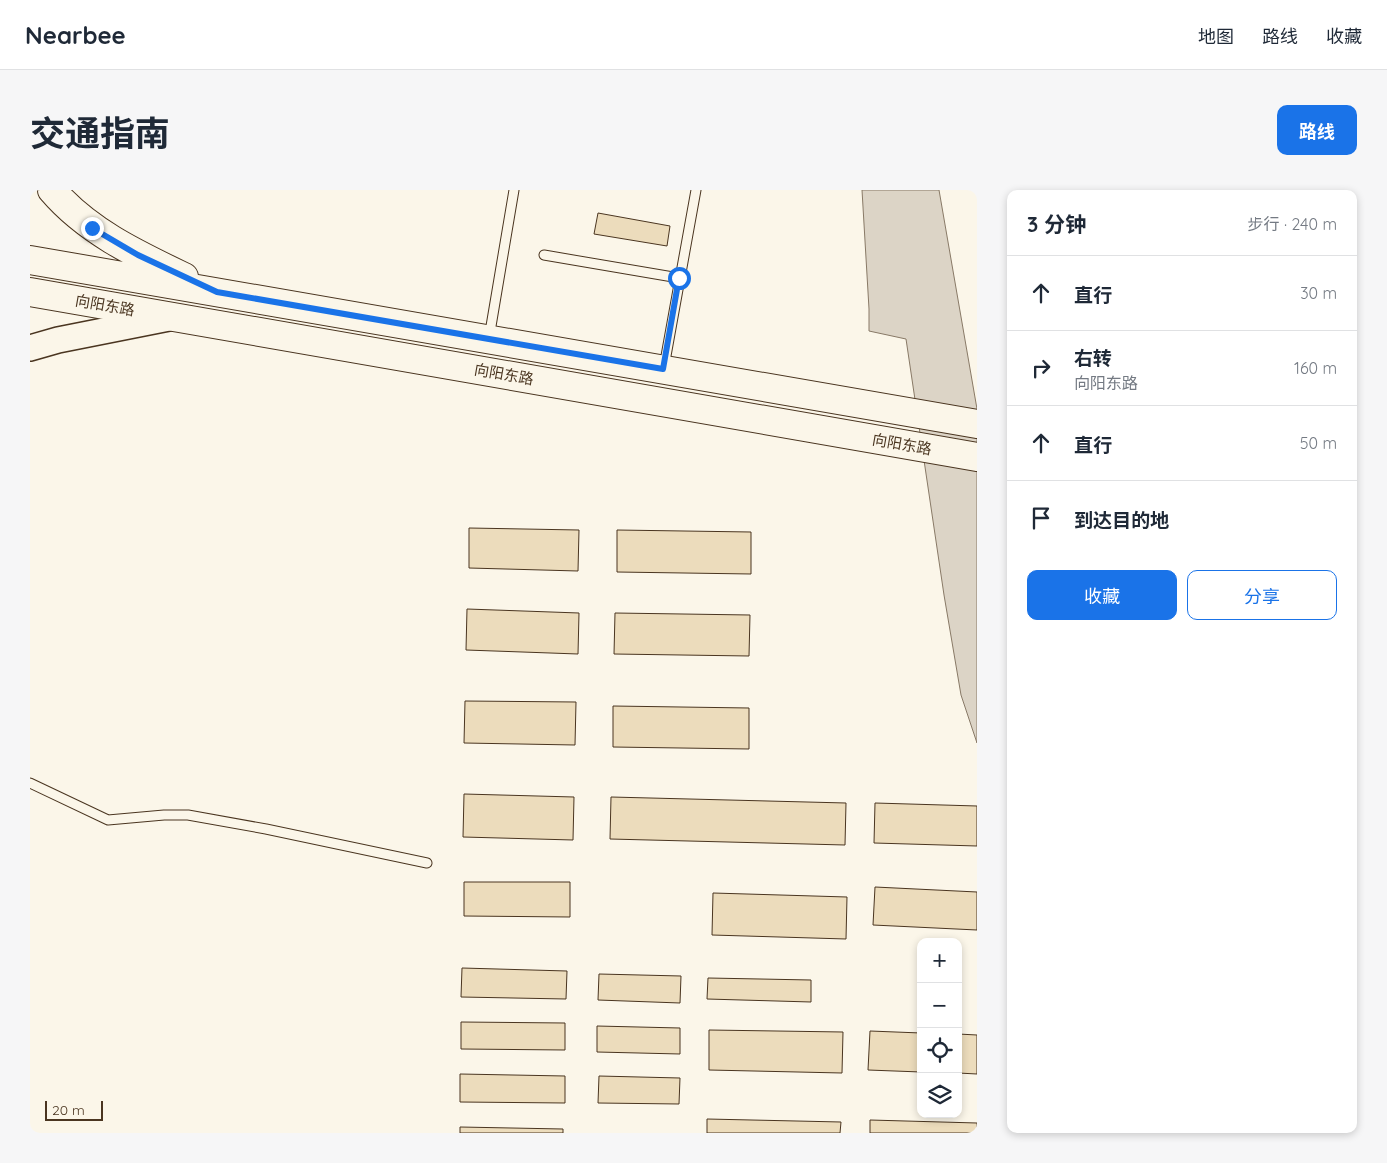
<!DOCTYPE html>
<html lang="zh">
<meta charset="utf-8">
<style>
:root{--surface:#fff;--page:#f6f6f7;--text:#1f2937;--muted:#747a83;--line:#e0e1e3;--accent:#1a73e8}
body{margin:0;font-family:Quicksand,"Noto Sans SC",sans-serif;background:var(--page);color:var(--text)}
.controls{position:absolute;right:15px;bottom:15px;display:grid;overflow:hidden;border-radius:10px;box-shadow:0 2px 8px #0003}
.controls button{width:45px;height:45px;display:grid;place-items:center;padding:0;border:0;border-bottom:1px solid var(--line);background:var(--surface);color:var(--text);font:25px sans-serif}
.scale{position:absolute;left:15px;bottom:12px;width:58px;box-sizing:border-box;padding-left:5px;border:2px solid #4a3520;border-top:0;font-size:14px;line-height:18px;white-space:nowrap;color:#4a3520;-webkit-text-stroke:4px #fbf6e9;paint-order:stroke}
.stop{position:absolute;width:15px;height:15px;margin:-11px;border:4px solid #1a73e8;border-radius:50%;background:#fff}
.stop.end{background:#1a73e8;border-color:#fff;box-shadow:0 1px 5px #0008}
.list{margin:0;padding:0;list-style:none}
h2{display:flex;justify-content:space-between;align-items:center;height:65px;margin:0;padding:0 20px;font-size:21px}
h2 small{font-size:16px;font-weight:400;color:var(--muted)}
.list li{display:grid;grid-template-columns:32px 1fr auto;gap:15px;align-items:center;box-sizing:border-box;height:75px;padding:0 20px;border-top:1px solid var(--line)}
.list b{display:block;font-size:19px;white-space:nowrap}
.list p{margin:0;font-size:16px;white-space:nowrap;color:var(--muted)}
.list em{font-size:16px;font-style:normal;color:var(--muted)}
.actions{display:flex;gap:10px;padding:15px 20px}
.actions a{flex:1;padding:11px 0;border:1px solid var(--accent);border-radius:10px;text-align:center;font-size:18px;color:var(--accent)}
.actions .main{background:var(--accent);color:#fff}
.icon{flex:none;width:28px;height:28px;fill:none;stroke:currentColor;stroke-width:2;stroke-linecap:round;stroke-linejoin:round}
.map{position:relative;flex:none;width:947px;height:943px;overflow:hidden;border-radius:10px}
header{display:flex;align-items:center;gap:30px;box-sizing:border-box;height:70px;padding:0 25px;background:var(--surface);border-bottom:1px solid var(--line)}
header strong{font-size:24px}
nav{display:flex;gap:28px;margin-inline-start:auto;font-size:18px}
.intro{display:flex;align-items:center;justify-content:space-between;box-sizing:border-box;height:120px;padding:0 30px}
h1{margin:0;font-size:35px}
.button{padding:12px 22px;border-radius:10px;background:var(--accent);color:#fff;font-size:18px;font-weight:700}
main{display:flex;gap:30px;padding:0 30px}
aside{flex:1;background:var(--surface);border-radius:10px;box-shadow:0 2px 8px #0003}
.map>svg:first-child{display:block}
.water{fill:#dcd4c6;stroke:#887966}
.building{fill:#ecdcbc;stroke:#4a3520}
.lines{fill:none;stroke-linecap:round;stroke-linejoin:round}
.lane-casing{stroke:#4a3520;stroke-width:11}
.secondary-casing{stroke:#4a3520;stroke-width:28}
.primary-casing{stroke:#4a3520;stroke-width:30}
.lane{stroke:#fbf6e9;stroke-width:9}
.secondary{stroke:#fbf6e9;stroke-width:25}
.primary{stroke:#fbf6e9;stroke-width:28}
.route{stroke:#1a73e8;stroke-width:6}
.labels{text-anchor:middle;dominant-baseline:central;stroke-width:4;stroke-linejoin:round;paint-order:stroke}
.street-label{font-size:15px;fill:#4a3520;stroke:#fbf6e9}
</style>
<header>
<strong>Nearbee</strong>
<nav><a>地图</a><a>路线</a><a>收藏</a></nav>
</header>
<div class="intro"><h1>交通指南</h1><a class="button">路线</a></div>
<main>
<div class="map">
<svg width="947" height="943" viewBox="0 0 947 943">
<rect width="100%" height="100%" fill="#fbf6e9"/>
<path class="water" d="M832,0h77l38,219v334l-16,-48 -17,-100 -38,-256 -37,-8v-22z"/>
<path class="building" d="M568,23l72,13 -3,20 -73,-12z
M439,338l110,2 -1,41 -109,-3z
M587,340l134,2v42l-134,-2z
M437,419l112,4 -1,41 -112,-4z
M585,423l135,2 -1,41 -135,-2z
M435,511l111,1 -1,43 -111,-2z
M583,516l136,2v41l-136,-2z
M434,604l110,3 -1,43 -110,-3z
M581,607l235,6 -1,42 -235,-6z
M845,613l102,3v40l-103,-3z
M434,692h106v35l-106,-1z
M845,697l102,5v38l-104,-5z
M683,703l134,4 -1,42 -134,-4z
M432,778l105,3 -1,28 -105,-2z
M569,784l82,2 -1,27 -82,-3z
M678,788l103,2v22l-104,-3z
M431,832l104,1v27l-104,-1z
M567,836l83,2v26l-83,-2z
M679,840l134,2 -1,41 -133,-3z
M840,841l51,2v39l-53,-2z
M928,844l19,1v39l-19,-1z
M430,884l105,2v27l-105,-1z
M569,886l81,2 -1,26 -81,-1z
M677,929l134,3 -1,11h-133z
M840,930l107,3v10h-107z
M430,937l103,2v4h-103z"/>
<g class="lines">
<defs>
<path id="lane" d="M514,65l135,23
M459,148l25,-148
M634,177l32,-177
M0,593l78,37 56,-5h24l78,14 161,34"/>
<path id="secondary" d="M0,158l28,-8 111,-22"/>
<path id="primary" d="M22,0c35,41 84,64 132,87
M0,70l947,164
M0,102l947,165"/>
</defs>
<use href="#lane" class="lane-casing"/>
<use href="#secondary" class="secondary-casing"/>
<use href="#primary" class="primary-casing"/>
<use href="#lane" class="lane"/>
<use href="#secondary" class="secondary"/>
<use href="#primary" class="primary"/>
</g>
<g class="lines">
<path class="route" d="M62,38l46,27 79,37 446,77 16,-91"/>
</g>
<g class="labels">
<g class="street-label">
<text transform="translate(75 115) rotate(10)">向阳东路</text>
<text transform="translate(474 184) rotate(10)">向阳东路</text>
<text transform="translate(872 254) rotate(10)">向阳东路</text>
</g>
</g>
</svg>
<div class="controls">
<button>+</button>
<button>−</button>
<button><svg class="icon" aria-label="locate" viewBox="0 0 24 24"><circle cx="12" cy="12" r="6"/><path d="M12 2v4M12 18v4M2 12h4M18 12h4"/></svg></button>
<button><svg class="icon" aria-label="layers" viewBox="0 0 24 24"><path d="M12 4l9 5-9 5-9-5zM3 14l9 5 9-5"/></svg></button>
</div>
<div class="scale">20 m</div>
<div class="stop" style="left:649px;top:88px"></div>
<div class="stop end" style="left:62px;top:38px"></div>
</div>
<aside>
<h2>3 分钟<small>步行 · 240 m</small></h2>
<ul class="list">
<li><svg class="icon" aria-label="ahead" viewBox="0 0 24 24"><path d="M12 20V5M6 11l6-6 6 6"/></svg><div><b>直行</b></div><em>30 m</em></li>
<li><svg class="icon" aria-label="right" viewBox="0 0 24 24"><path d="M7 20v-9h11M14 6l5 5-5 5"/></svg><div><b>右转</b><p>向阳东路</p></div><em>160 m</em></li>
<li><svg class="icon" aria-label="ahead" viewBox="0 0 24 24"><path d="M12 20V5M6 11l6-6 6 6"/></svg><div><b>直行</b></div><em>50 m</em></li>
<li><svg class="icon" aria-label="arrive" viewBox="0 0 24 24"><path d="M6 21V4h12l-3 4 3 4H6"/></svg><div><b>到达目的地</b></div></li>
</ul>
<div class="actions"><a class="main">收藏</a><a>分享</a></div>
</aside>
</main>
